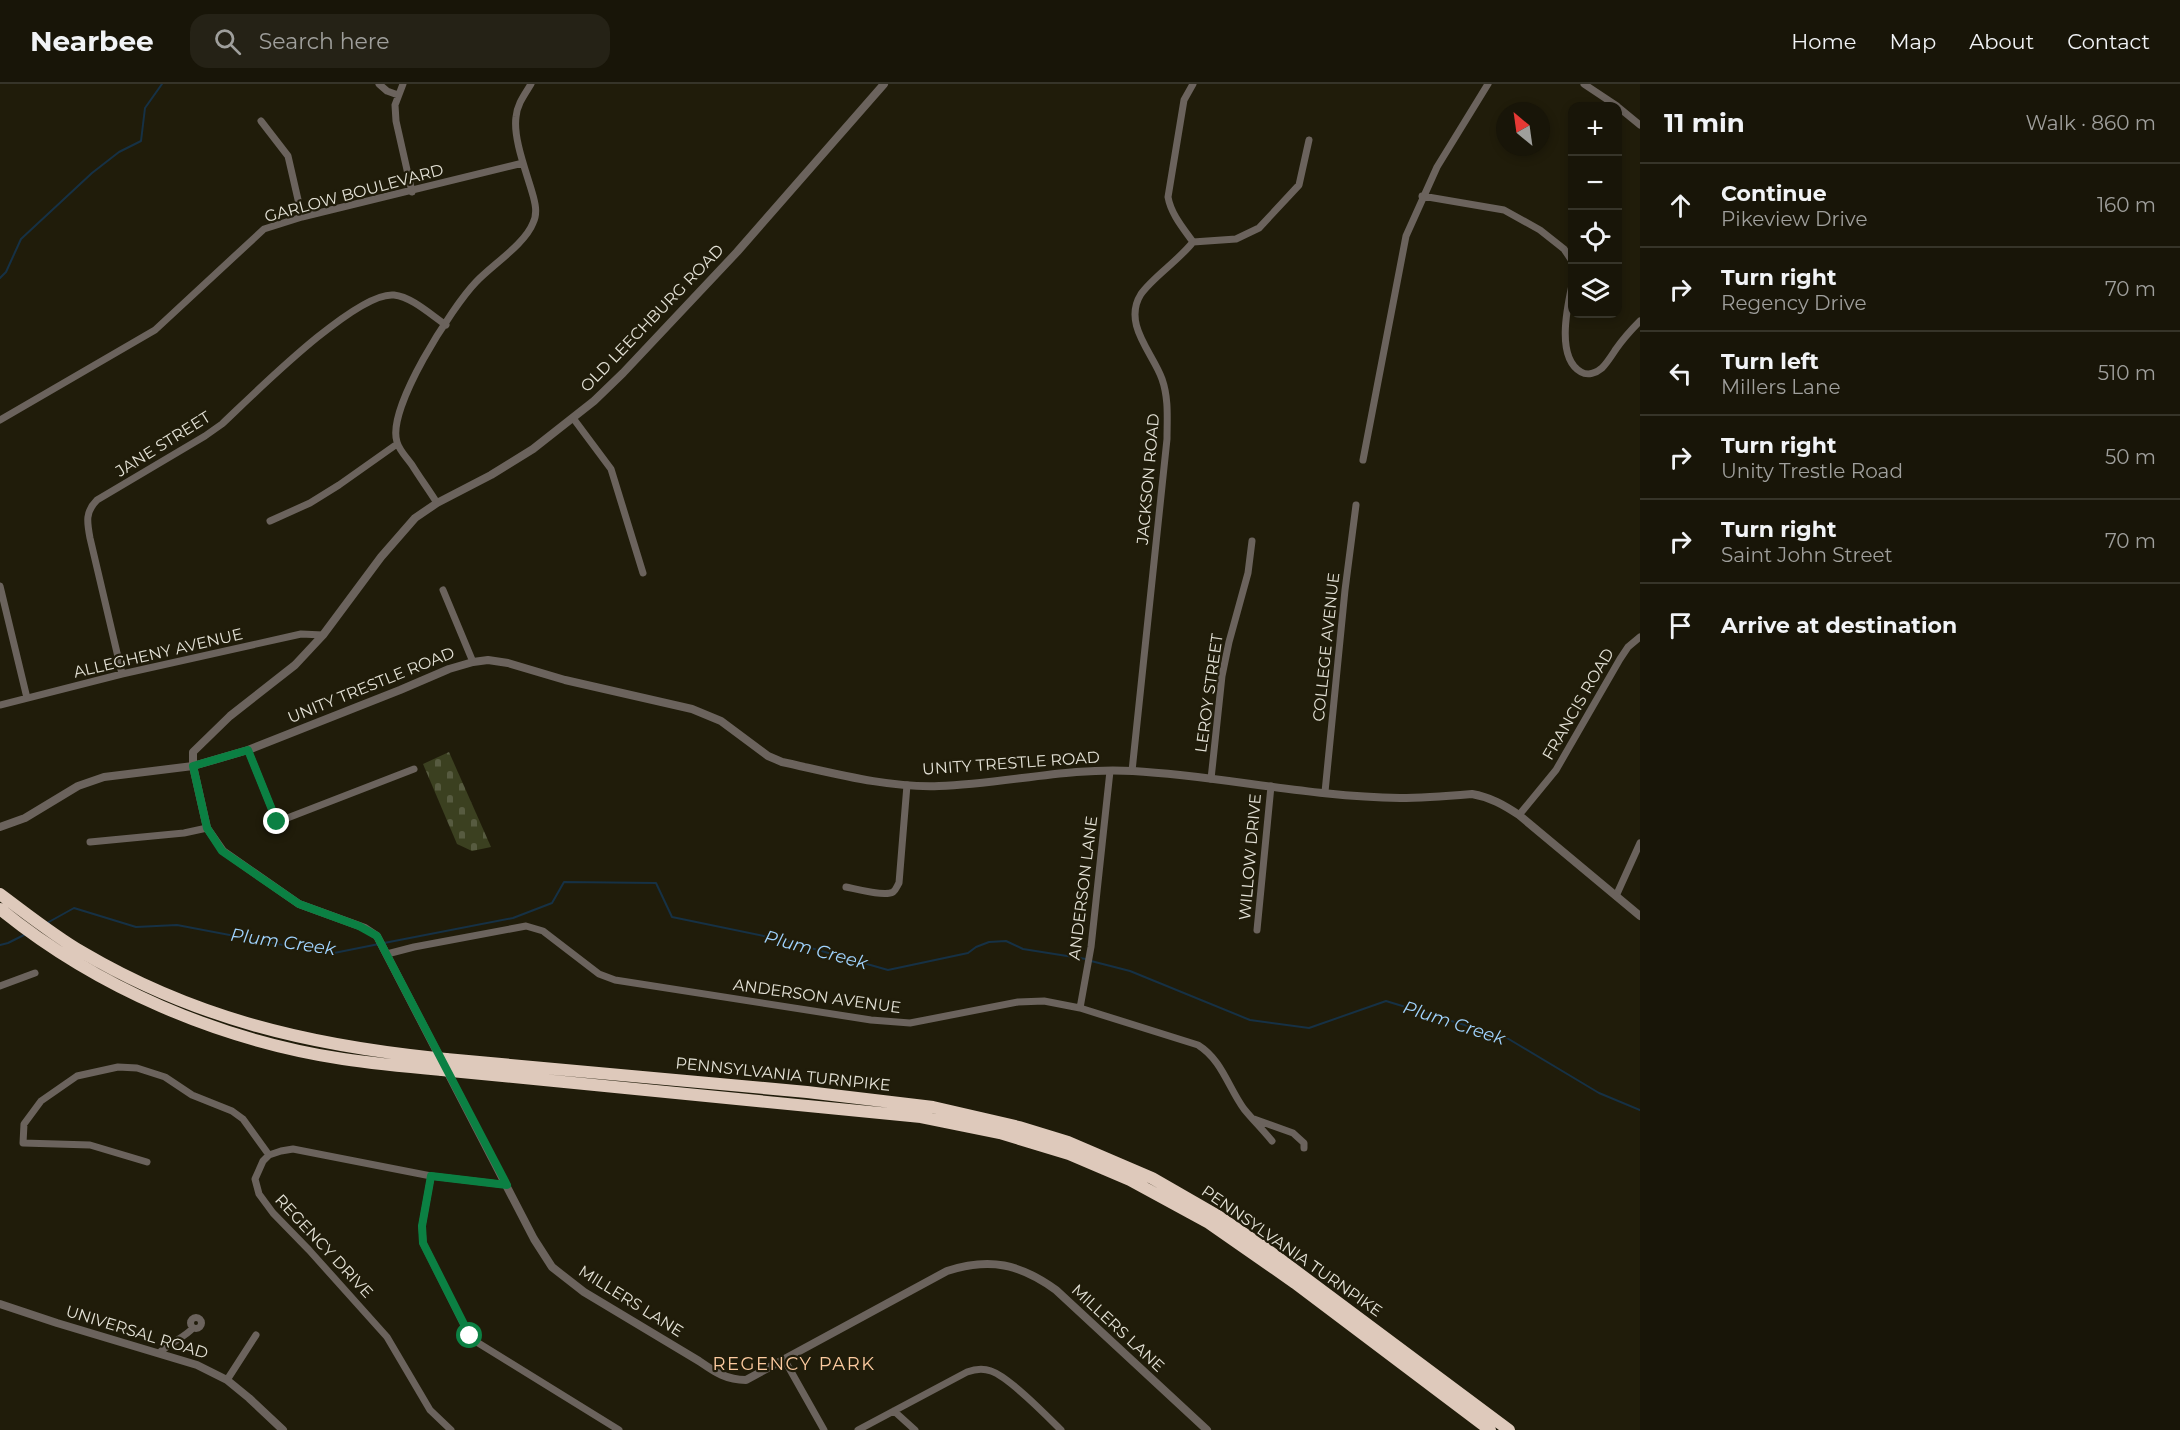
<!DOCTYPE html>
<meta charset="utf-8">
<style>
:root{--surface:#181508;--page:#252216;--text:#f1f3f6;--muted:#9f9f9c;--line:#363429}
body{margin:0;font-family:Montserrat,sans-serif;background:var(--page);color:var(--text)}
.controls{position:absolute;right:18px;top:18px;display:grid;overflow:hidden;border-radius:12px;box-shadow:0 3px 9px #0003}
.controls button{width:54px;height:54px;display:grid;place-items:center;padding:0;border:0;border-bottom:2px solid var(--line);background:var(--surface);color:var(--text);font:30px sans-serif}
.compass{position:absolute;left:1496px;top:18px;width:54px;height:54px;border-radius:50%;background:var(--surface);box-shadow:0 3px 9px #0003;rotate:331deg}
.stop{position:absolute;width:18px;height:18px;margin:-14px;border:4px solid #0b8043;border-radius:50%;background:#fff}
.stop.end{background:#0b8043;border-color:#fff;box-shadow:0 2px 6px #0008}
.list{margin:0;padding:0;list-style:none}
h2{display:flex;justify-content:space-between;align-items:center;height:78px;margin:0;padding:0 24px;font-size:26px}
h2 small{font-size:20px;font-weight:400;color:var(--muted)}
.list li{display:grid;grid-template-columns:39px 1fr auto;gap:18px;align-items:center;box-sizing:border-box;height:84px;padding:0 24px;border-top:2px solid var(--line)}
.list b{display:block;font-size:22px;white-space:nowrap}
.list p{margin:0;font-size:20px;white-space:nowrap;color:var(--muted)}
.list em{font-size:20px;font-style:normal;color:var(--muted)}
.icon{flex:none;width:33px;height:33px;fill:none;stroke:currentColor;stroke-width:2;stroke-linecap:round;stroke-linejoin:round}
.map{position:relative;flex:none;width:1640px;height:1346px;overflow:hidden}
header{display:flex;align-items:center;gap:36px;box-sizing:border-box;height:84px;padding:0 30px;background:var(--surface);border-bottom:2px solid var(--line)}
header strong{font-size:28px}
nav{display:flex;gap:33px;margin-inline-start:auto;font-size:21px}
.search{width:420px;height:54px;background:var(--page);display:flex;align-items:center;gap:15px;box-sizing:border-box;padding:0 21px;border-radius:18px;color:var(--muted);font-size:22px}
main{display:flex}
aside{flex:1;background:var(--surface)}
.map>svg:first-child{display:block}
.cemetery{fill:url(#cemetery-stones)}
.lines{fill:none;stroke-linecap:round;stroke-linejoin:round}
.stream{stroke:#163145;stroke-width:2}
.minor{stroke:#6b635d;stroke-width:7}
.tertiary{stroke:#6b635d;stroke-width:8}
.motorway{stroke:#dec9bb;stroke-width:12}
.motorway-bridge{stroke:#dec9bb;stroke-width:12}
.route{stroke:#0b8043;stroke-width:8}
.labels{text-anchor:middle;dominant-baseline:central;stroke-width:4.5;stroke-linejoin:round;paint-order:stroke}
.street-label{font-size:16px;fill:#e4e2d7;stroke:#201c0a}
.water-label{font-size:18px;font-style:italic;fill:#a0d3fe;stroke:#201c0a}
.neighbourhood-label{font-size:18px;letter-spacing:1.5px;fill:#fdcba0;stroke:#201c0a}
</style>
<header>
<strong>Nearbee</strong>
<div class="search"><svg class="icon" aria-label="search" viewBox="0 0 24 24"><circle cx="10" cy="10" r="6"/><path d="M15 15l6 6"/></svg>Search here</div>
<nav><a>Home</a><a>Map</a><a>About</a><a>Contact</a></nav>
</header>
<main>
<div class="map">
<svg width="1640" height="1346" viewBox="0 0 1640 1346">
<defs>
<pattern id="cemetery-stones" width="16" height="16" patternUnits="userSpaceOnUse" patternTransform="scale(1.5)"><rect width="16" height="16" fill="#3b4020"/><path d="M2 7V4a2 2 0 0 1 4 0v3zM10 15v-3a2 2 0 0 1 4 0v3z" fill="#575b40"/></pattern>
</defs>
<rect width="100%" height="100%" fill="#201c0a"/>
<path class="cemetery" d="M449,668l42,95 -19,4 -15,-7 -34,-80z"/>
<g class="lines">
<path class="stream" d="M0,194l6,-6 15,-33 71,-66 27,-21 22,-11 4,-33 17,-24
M47,839l27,-15 62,19 41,-2 122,23 35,5 45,-9
M384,859l129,-25 39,-15 12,-21 92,1 16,34 111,23 105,30 80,-17 8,-6 13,-5 17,-1 17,8 63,10
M0,861l8,-2 18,-9
M1091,877l39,10 120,49 59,8 77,-27 121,37 92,55 41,17"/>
<path class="minor" d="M379,0l8,7 11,4
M403,0l-8,21 1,16 16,71
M1584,0l33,22
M1618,23l22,18
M261,37l27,35 14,61
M1422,112l82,14 36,20 24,19 8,12
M1193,158l43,-3 23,-11 40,-43 10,-45
M1193,158c-10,-14 -22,-28 -25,-45l16,-97 9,-16
M1572,201c-5,23 -16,73 9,87 7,4 15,1 21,-4 5,-5 10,-13 14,-19 7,-10 15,-19 24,-28
M573,334l38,51 32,104
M0,336l155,-90 109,-101 38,-12 221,-54
M1363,376l43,-224 31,-69 51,-83
M437,419c-8,-13 -17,-25 -25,-38 -5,-7 -13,-15 -15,-23 -11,-33 55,-135 79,-160 16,-17 49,-38 57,-59 5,-10 2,-21 -1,-31 -6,-21 -19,-54 -16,-75 1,-13 9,-23 15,-33
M270,437l40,-18 29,-18 58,-41
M0,502l27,112
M443,506l30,72
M122,590l-32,-136c-3,-16 -5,-26 7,-38l108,-64 17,-12c30,-28 134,-133 172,-129 18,2 37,20 52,30
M0,621l122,-31 179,-40 22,1
M248,666l29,72 137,-53
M1132,687l35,-332c0,-20 2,-40 -5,-60 -9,-26 -40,-55 -21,-85 12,-17 37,-33 52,-52
M1211,695l11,-103 7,-34 19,-69 4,-32
M1325,708l20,-202 11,-85
M1519,731l37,-45 64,-111 8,-12 12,-10
M90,758l94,-9 23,-5
M846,803c10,2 39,10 47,5 3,-2 4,-6 6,-9l8,-98
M1616,812l24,-53
M1257,846l14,-144
M387,870l27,-7 112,-21 17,5 56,43 16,6 256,40 39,3 108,-21 26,-1 36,7 118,37c24,15 30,42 46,64 9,11 19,21 28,32
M0,902l35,-13
M1080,924l11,-61 19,-176
M1254,1035l39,14 11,10v5
M147,1078l-57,-17 -67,-2 1,-19 17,-23 36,-25 41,-9 19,1 28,9 27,18 40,16 11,8 26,36
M431,1092l-9,50 1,17 42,84 10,14 144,89
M190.5 1239a5.5 5.5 0 1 1 11 0a5.5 5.5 0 1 1-11 0Z
M159,1269c10,-10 25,-15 34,-25
M784,1275l40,71
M227,1296l29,-45
M894,1327l21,19
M451,1346l-21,-20 -43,-73 -78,-87 -36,-37 -14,-19 -4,-15 8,-18 6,-6 12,-4 12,-2 138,27 76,9
M858,1346l109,-58c8,-3 16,-4 24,-1 18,6 55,44 70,59"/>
<path class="tertiary" d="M884,0l-147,168 -114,121 -29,28 -61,48 -42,26 -54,28 -22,15 -34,39 -58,78 -28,30 -65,51 -37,36v14l14,62 16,23 76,53 66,24 12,8 157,303 18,28 32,25 115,69c16,11 27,19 47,19l201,-109c43,-14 73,-7 109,19l151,140
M0,743l25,-9 53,-32 26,-9 89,-11 55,-16 152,-60 49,-21 24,-7 15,-2 20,3 57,17 127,29 29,12 47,35 14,6c51,11 105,26 157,24 65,-2 129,-19 194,-15 89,5 177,26 267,27 24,0 48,-2 72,-4 18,3 32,11 47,21l121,101
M0,1220l57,19 140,42 30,15 22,18 34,32"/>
<path class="motorway" d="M0,810c27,20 53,41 82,58 112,66 226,93 354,106
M0,825c97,79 219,131 343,150 33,5 66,8 99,11
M446,975l361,33 126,15 86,20 49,15 84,36 66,38 47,32 244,182
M451,987l470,46 79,16 69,21 61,26 79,43 86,60 195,147"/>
<path class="motorway-bridge" d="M436,974l10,1
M442,986l9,1"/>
</g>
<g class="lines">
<path class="route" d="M277,738l-29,-72 -55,16 14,62 15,23 77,53 60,22 18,10 130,249 -76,-9 -9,50 1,17 47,93"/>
</g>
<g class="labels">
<g class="street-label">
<text transform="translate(354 109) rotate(-15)">GARLOW BOULEVARD</text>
<text transform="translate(652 234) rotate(-46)">OLD LEECHBURG ROAD</text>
<text transform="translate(163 360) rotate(-32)">JANE STREET</text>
<text transform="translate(1148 395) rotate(-85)">JACKSON ROAD</text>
<text transform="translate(1326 563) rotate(-84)">COLLEGE AVENUE</text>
<text transform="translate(158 569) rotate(-13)">ALLEGHENY AVENUE</text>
<text transform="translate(371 601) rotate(-22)">UNITY TRESTLE ROAD</text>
<text transform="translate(1209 609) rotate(-82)">LEROY STREET</text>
<text transform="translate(1578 620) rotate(-60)">FRANCIS ROAD</text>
<text transform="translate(1011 679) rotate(-4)">UNITY TRESTLE ROAD</text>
<text transform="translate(1250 773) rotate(-85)">WILLOW DRIVE</text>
<text transform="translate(1083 804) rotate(-83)">ANDERSON LANE</text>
<text transform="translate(817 912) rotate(8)">ANDERSON AVENUE</text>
<text transform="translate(783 990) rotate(6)">PENNSYLVANIA TURNPIKE</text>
<text transform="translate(324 1162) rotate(47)">REGENCY DRIVE</text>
<text transform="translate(1292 1167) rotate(35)">PENNSYLVANIA TURNPIKE</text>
<text transform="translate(631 1217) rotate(32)">MILLERS LANE</text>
<text transform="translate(1118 1244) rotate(43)">MILLERS LANE</text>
<text transform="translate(137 1248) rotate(17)">UNIVERSAL ROAD</text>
</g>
<g class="water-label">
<text transform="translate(283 858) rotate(8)">Plum Creek</text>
<text transform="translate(816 866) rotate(15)">Plum Creek</text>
<text transform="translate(1454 939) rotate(18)">Plum Creek</text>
</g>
<g class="neighbourhood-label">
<text x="794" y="1280">REGENCY PARK</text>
</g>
</g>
</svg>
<div class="controls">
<button>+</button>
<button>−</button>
<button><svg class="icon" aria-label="locate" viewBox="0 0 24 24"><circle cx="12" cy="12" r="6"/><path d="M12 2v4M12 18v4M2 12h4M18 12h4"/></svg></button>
<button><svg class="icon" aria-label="layers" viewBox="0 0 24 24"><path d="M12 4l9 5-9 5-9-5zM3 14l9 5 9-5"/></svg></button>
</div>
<svg class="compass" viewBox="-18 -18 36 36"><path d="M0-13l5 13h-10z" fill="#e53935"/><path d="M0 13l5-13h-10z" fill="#9f9f9c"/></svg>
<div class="stop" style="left:470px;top:1252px"></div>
<div class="stop end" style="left:277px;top:738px"></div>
</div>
<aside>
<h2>11 min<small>Walk · 860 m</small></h2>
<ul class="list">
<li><svg class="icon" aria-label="ahead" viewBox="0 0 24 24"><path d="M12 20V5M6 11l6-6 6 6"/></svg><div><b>Continue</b><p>Pikeview Drive</p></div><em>160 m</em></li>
<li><svg class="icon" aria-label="right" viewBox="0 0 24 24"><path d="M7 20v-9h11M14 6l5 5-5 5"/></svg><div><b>Turn right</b><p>Regency Drive</p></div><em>70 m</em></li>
<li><svg class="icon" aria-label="left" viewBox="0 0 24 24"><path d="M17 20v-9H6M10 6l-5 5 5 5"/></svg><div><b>Turn left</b><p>Millers Lane</p></div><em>510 m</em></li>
<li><svg class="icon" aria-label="right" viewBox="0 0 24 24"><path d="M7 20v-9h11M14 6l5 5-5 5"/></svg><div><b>Turn right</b><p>Unity Trestle Road</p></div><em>50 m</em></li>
<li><svg class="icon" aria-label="right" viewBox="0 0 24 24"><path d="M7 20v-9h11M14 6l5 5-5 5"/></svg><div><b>Turn right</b><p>Saint John Street</p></div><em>70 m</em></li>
<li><svg class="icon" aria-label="arrive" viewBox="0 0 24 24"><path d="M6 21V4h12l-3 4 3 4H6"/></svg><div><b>Arrive at destination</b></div></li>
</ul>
</aside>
</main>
